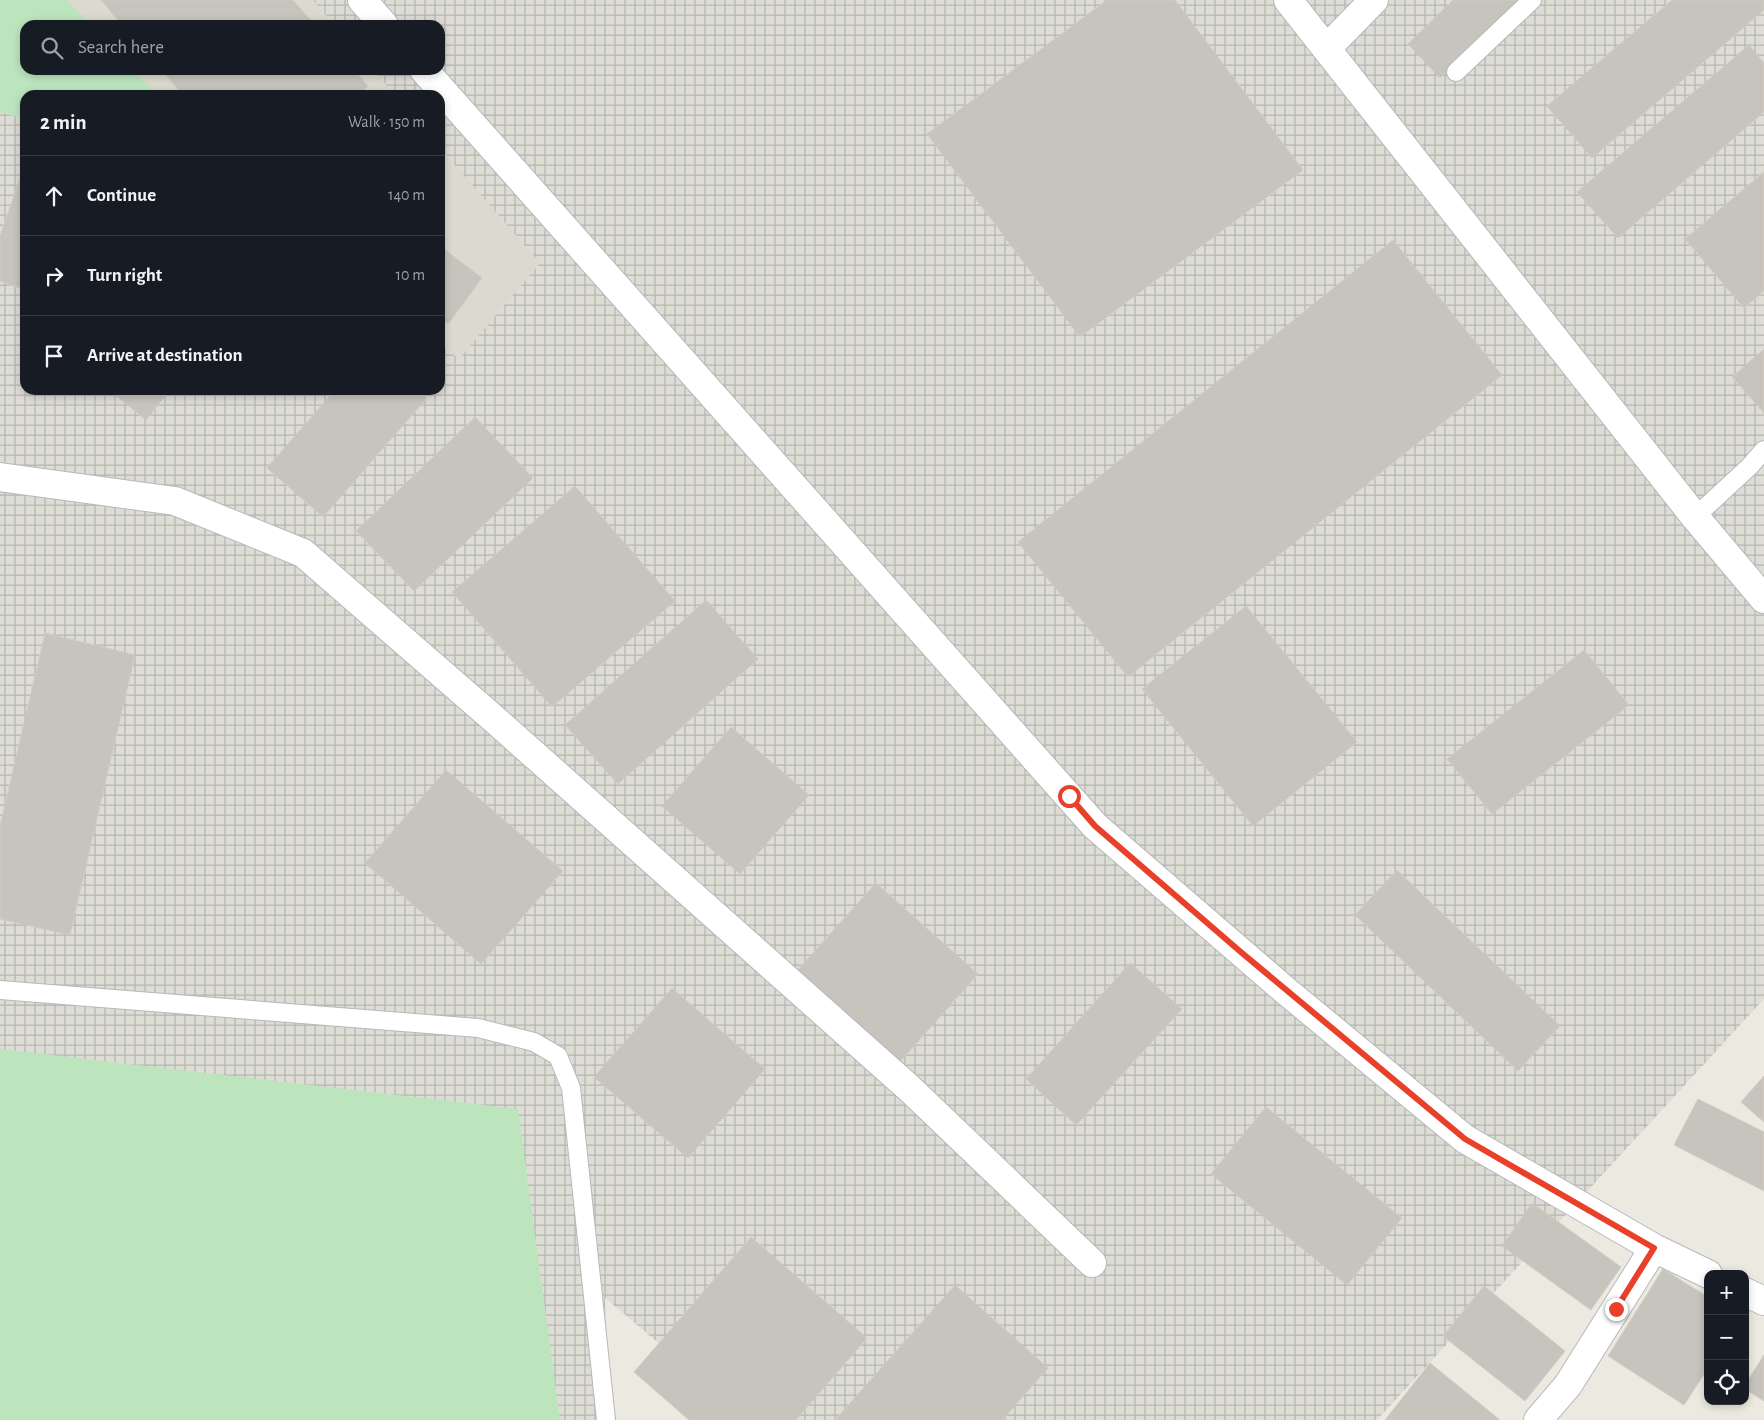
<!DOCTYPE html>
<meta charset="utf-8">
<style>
:root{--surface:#171b24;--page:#20242c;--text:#f1f3f6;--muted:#9ea1a6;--line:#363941}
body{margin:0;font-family:"Alegreya Sans",sans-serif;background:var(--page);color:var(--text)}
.controls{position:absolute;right:15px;bottom:15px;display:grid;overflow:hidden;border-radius:10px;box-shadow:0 2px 8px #0003}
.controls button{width:45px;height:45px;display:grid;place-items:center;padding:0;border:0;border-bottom:1px solid var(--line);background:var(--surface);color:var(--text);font:25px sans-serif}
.stop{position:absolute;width:15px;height:15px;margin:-11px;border:4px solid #e94129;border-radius:50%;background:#fff}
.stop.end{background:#e94129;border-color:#fff;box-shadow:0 1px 5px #0008}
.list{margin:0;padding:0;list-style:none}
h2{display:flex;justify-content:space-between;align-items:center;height:65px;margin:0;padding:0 20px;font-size:21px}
h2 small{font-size:16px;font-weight:400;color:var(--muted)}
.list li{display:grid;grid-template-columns:32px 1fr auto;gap:15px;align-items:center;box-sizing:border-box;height:80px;padding:0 20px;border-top:1px solid var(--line)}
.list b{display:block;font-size:19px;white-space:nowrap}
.list em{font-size:16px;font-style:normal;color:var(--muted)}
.icon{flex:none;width:28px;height:28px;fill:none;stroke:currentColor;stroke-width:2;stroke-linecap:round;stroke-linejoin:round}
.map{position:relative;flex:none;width:1764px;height:1420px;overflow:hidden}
.search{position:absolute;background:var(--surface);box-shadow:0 2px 8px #0003;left:20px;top:20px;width:425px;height:55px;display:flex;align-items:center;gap:12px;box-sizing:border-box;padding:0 18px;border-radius:15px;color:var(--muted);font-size:19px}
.panel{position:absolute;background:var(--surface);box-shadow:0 2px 8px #0003;left:20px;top:90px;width:425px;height:305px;border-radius:15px}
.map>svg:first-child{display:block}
.industrial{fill:url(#industrial-grid);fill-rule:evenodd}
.education{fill:#dcd9cf}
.grass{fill:#bce5be}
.building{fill:#c7c4be;stroke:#d1ccbf}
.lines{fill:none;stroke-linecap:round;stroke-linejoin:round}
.service-casing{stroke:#b6b8bd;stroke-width:20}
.minor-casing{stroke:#b6b8bd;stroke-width:30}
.tertiary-casing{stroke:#b6b8bd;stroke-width:30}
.service{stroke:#fff;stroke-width:18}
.minor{stroke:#fff;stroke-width:28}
.tertiary{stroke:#fff;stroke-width:28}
.route{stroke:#e94129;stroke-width:6}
</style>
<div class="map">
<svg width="1764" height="1420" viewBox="0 0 1764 1420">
<defs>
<pattern id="industrial-grid" width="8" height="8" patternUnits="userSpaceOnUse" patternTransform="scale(1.25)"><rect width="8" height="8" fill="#dddcd5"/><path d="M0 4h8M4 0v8" fill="none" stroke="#b6b6b0"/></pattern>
</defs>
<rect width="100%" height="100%" fill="#eceae0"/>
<path class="industrial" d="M0,0h1764v999l-387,421h-627l-145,-122 2,122h-607zM25,25h415v45h-415zM25,95h415v295h-415z"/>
<path class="education" d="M67,0h246l21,25h-244z
M133,70h240l22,25h-238z
M440,148l100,115 -81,96 -19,-15z"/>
<path class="grass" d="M0,0h67l23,25h-65v45h108l24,25h-132v23l-25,-5z
M0,1049l518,60 42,311h-560z"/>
<path class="building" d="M101,0h192l22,25h-193z
M1107,0h68l128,170 -223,167 -153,-203z
M1453,0h68l-81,78 -32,-34z
M1672,0h92v10l-172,148 -45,-52z
M1749,45l15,18v49l-146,126 -41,-46z
M161,70h193l14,16 -10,9h-175z
M25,164v126l-25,-9v-45z
M1764,172v119l-20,17 -59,-69z
M1393,240l109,135 -374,302 -110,-135z
M440,246l42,32 -34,46 -8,-6z
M1764,349v64l-32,-36z
M109,390h61l-24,30z
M335,390h83l9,8 -104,119 -56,-49z
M475,417l58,61 -119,113 -58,-60z
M575,486l100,115 -123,106 -100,-115z
M706,600l52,59 -140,125 -53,-59z
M1246,606l111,136 -104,84 -111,-137z
M45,633l90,22 -65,280 -70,-16v-93z
M1584,650l45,55 -137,109 -45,-55z
M731,727l78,68 -69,79 -78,-68z
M446,770l117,101 -82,93 -116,-101z
M1397,870l163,156 -42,45 -163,-156z
M876,883l102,91 -80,90 -103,-91z
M1130,963l52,46 -106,116 -50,-46z
M672,988l93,81 -77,89 -94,-81z
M1764,1076v46l-23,-20z
M1698,1099l66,33v59l-90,-46z
M1266,1107l136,111 -55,67 -136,-111z
M1532,1203l89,64 -30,43 -89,-64z
M751,1237l116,101 -71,82h-107l-55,-48z
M1663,1269l45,28v71l-24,37 -76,-49z
M955,1285l93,83 -46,52h-167z
M1484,1286l81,65 -40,50 -82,-65z
M1764,1355v46l-19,-12v-4z
M1430,1363l70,57h-115z"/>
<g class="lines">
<defs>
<path id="service" d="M1456,72l76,-72
M1695,517l55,-51 14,-16
M0,990l478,38 56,14 24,14 13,32 35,332"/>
<path id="minor" d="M1288,0l407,517 69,82
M1327,48l47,-48
M0,477l175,24 128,52 191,166 415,369 183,175
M1538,1420l30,-35 86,-137"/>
<path id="tertiary" d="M362,0l22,25
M424,70l671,756 191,165 179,148 189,109 54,26
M1745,1292l19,9"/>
</defs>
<use href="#service" class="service-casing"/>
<use href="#minor" class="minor-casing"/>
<use href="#tertiary" class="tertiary-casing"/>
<use href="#service" class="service"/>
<use href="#minor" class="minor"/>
<use href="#tertiary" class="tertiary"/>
</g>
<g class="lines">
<path class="route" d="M1069,796l26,30 147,127 223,186 189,109 -38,61"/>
</g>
</svg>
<div class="controls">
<button>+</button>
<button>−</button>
<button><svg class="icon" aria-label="locate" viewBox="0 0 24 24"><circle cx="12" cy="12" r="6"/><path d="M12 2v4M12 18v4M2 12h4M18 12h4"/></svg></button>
</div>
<div class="stop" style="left:1069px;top:796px"></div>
<div class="stop end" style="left:1616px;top:1309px"></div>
<div class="search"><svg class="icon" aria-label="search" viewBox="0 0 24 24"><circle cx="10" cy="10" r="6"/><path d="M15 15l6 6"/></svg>Search here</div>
<section class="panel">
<h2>2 min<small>Walk · 150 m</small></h2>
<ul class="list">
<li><svg class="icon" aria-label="ahead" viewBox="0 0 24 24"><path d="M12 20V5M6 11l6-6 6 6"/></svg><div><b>Continue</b></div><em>140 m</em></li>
<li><svg class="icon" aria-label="right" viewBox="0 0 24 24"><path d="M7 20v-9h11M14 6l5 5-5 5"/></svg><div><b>Turn right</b></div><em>10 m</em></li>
<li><svg class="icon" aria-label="arrive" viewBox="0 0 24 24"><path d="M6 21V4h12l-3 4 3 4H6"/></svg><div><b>Arrive at destination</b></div></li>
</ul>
</section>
</div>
